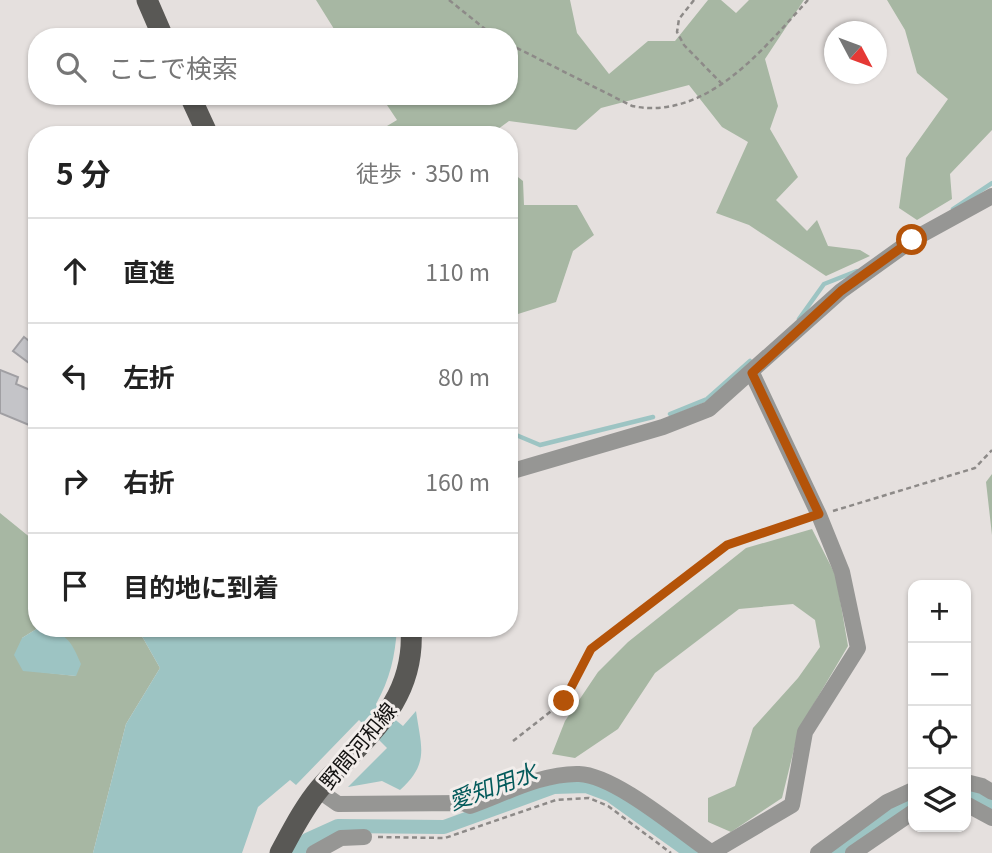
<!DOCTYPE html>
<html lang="ja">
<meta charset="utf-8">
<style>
:root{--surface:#fff;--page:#f6f6f6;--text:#222;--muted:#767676;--line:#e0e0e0}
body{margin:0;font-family:Georgia,"Noto Sans JP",serif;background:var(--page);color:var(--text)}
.controls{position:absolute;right:21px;bottom:21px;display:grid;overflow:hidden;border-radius:14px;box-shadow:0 2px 5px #0004}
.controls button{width:63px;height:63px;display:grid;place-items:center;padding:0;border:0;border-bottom:2px solid var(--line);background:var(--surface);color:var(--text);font:35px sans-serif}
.compass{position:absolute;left:824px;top:21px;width:63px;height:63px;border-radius:50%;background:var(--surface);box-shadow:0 2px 5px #0004;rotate:131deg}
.stop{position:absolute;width:21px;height:21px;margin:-16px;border:5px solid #b45309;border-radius:50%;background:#fff}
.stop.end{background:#b45309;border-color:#fff;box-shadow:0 2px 7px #0008}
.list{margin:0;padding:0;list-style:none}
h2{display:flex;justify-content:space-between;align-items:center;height:91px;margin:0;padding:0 28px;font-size:30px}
h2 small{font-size:23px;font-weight:400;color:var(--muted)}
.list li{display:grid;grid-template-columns:46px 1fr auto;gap:21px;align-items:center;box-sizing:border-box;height:105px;padding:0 28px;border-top:2px solid var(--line)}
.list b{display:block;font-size:26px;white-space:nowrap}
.list em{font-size:23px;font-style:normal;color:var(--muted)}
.icon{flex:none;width:38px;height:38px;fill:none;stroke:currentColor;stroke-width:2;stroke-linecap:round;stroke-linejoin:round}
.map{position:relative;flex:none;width:992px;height:853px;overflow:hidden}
.search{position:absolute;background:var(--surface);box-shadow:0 2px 5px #0004;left:28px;top:28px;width:490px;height:77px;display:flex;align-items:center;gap:18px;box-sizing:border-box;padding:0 24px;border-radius:28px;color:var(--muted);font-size:26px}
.panel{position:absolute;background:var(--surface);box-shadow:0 2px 5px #0004;left:28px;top:126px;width:490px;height:511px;border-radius:28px}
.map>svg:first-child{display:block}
.green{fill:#a7b7a3}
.water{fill:#9dc4c3}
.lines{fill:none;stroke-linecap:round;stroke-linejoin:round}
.stream{stroke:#9dc4c3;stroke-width:4.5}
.canal{stroke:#9dc4c3;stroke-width:14}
.building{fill:#c4c4c8;stroke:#a09fa3;stroke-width:2}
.path{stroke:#8d8a88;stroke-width:2.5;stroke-dasharray:5 3.5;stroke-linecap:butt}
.minor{stroke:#969694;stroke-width:16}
.major{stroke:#595855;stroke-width:21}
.route{stroke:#b45309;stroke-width:9}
.labels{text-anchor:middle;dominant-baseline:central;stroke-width:6;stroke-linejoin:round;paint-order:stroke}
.street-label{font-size:21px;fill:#121110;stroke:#f2edeb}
.water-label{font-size:23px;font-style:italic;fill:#035a5b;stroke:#f2edeb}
</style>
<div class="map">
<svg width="992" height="853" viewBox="0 0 992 853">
<rect width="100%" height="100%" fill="#e5e0de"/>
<path class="green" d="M316,0h254l7,33 32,41 39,-33h27l33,-41h13l15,13 13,-13h55l-39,59 13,47 -8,23 28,48 -22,23 31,31 10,-11 11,26 32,4 10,6 -44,20 -77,-51 -33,-12 32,-71 -26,-15 -33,-42 -88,23 -25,22 -67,-9 -19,14h-118l25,-15 -16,-24h128v-59h-170z
M887,0h105v130l-42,44 2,25 -35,21 -18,-12 7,-50 42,-59 -31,-26 -12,-43z
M509,170l14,11 1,24h53l17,30 -21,16 -17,51 -38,12 -9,-2z
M992,474v61l-6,-53z
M0,513l37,30 1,85 -16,10 1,32 53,6 -14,-43 -21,-5h93l9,10 17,30 -34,56 -33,129h-93z
M812,529l24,47 12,70 -49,83 -17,69 -51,34 -23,-10v-24l27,-12 18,-58 45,-50 22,-31 -5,-27 -22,-16 -54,5 -84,64 -37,56 -43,29 -23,-4 13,-33 33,-49 30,-30 118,-94z"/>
<path class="water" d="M38,628c27,3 33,12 43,36l-5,12 -53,-5 -9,-16 8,-17z
M134,628h263c-2,29 -7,51 -21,76l27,22 13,-15c5,36 14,52 -16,79l-18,-9 -34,6 39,-39 -28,-28 -63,65 -6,-5 -32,27 -16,46h-149l33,-129 34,-56 -17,-30z"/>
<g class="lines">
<path class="stream" d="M953,209l39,-26
M799,319l25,-35 33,-13
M670,414l37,-15 43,-38
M509,432l31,13 113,-28"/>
<path class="canal" d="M966,794l26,11
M297,853l10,-13 31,-14 106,1 110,-40 32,-1 24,9 81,58
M835,853l78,-52"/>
</g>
<path class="building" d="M24,337l13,10v22l-24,-18z
M0,370l18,7 -2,7 21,9 -3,34 -34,-14z"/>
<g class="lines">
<path class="path" d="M449,0l46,37
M694,0l-15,19 -2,13 7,13 37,38
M509,44l123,62c75,15 131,-57 176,-106
M833,511l142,-43 17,-18
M513,741l51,-40 27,-52 136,-104 79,-26
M378,837l67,1 111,-38 33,-2 19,8 63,47"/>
<path class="minor" d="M509,472l154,-45 46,-18 132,-118 71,-51 80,-44
M966,782l16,4 10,6
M318,790l20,14 125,-1 7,3c34,-12 72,-33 109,-32 36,1 101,57 133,79
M966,804l26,14
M314,853l27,-15 23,-1
M711,853l81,-48 13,-73 53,-84 -16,-76 -23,-57 -67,-142
M818,853l69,-51 26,-12
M853,853l60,-41"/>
<path class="major" d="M147,0l16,37
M190,96l18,39
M280,853c12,-22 24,-46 40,-65 44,-50 96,-85 91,-160"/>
</g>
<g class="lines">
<path class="route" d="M564,701l27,-52 136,-104 92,-31 -67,-141 89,-82 71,-51"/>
</g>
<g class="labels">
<g class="street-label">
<text transform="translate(357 745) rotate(-50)">野間河和線</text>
</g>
<g class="water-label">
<text transform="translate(492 785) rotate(-20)">愛知用水</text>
</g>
</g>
</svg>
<div class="controls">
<button>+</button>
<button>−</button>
<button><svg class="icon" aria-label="locate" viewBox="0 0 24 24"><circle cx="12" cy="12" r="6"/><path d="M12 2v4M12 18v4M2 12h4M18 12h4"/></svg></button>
<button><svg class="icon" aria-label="layers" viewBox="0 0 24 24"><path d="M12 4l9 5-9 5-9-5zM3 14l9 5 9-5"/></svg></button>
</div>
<svg class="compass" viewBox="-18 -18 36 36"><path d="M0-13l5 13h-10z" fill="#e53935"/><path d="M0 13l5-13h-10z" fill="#767676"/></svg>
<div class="stop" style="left:912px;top:240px"></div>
<div class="stop end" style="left:564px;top:701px"></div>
<div class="search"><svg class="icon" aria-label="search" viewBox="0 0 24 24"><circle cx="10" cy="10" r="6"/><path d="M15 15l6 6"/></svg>ここで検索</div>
<section class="panel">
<h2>5 分<small>徒歩 · 350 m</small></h2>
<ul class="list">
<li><svg class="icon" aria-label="ahead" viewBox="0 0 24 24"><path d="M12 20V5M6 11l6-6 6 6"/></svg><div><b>直進</b></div><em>110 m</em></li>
<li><svg class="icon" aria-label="left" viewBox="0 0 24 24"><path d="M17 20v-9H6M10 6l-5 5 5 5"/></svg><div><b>左折</b></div><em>80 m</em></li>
<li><svg class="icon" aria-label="right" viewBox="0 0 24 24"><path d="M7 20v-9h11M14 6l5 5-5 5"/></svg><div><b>右折</b></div><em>160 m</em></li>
<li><svg class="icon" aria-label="arrive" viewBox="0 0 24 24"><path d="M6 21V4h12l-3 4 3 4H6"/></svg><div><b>目的地に到着</b></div></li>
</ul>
</section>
</div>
